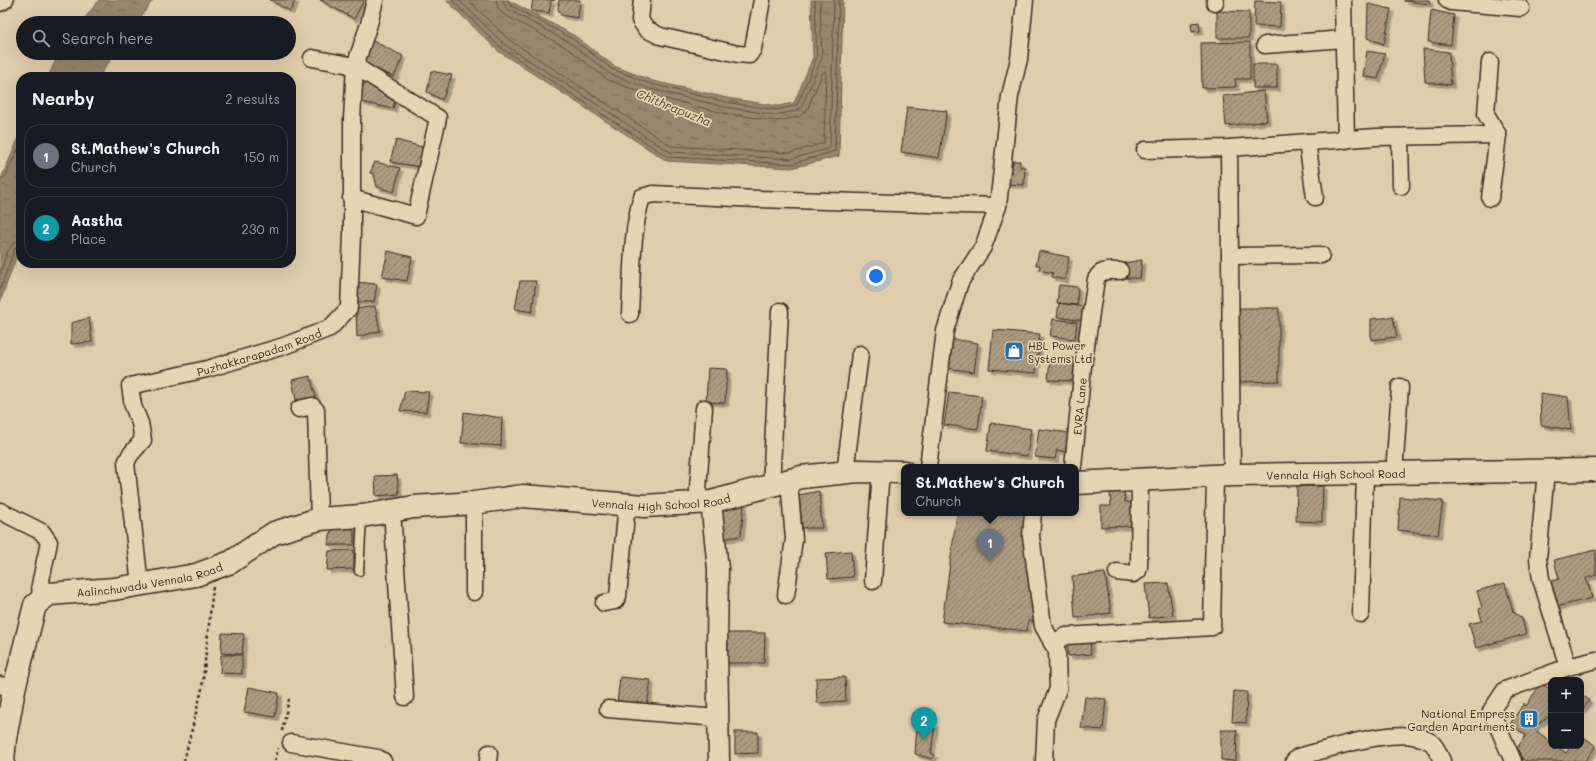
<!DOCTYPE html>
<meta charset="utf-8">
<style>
:root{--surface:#171b24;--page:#242831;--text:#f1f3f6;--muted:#9ea1a6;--line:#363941;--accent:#0b8043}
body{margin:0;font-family:Mali,sans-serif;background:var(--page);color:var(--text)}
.controls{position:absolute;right:12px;bottom:12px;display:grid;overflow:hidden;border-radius:8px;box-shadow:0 4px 16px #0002}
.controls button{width:36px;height:36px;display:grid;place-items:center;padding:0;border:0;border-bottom:1px solid var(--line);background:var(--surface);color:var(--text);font:20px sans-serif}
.you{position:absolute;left:876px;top:276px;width:14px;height:14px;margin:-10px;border:3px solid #fff;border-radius:50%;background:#1a73e8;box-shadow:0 0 0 6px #1a73e833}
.badge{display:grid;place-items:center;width:26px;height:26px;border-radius:50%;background:var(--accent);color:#fff;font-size:13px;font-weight:700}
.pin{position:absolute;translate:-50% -33px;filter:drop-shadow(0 1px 2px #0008)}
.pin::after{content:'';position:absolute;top:21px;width:14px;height:12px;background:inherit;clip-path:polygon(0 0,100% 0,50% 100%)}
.popup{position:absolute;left:901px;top:464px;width:178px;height:52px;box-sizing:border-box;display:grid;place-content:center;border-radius:8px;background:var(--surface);filter:drop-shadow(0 1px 3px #0005);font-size:13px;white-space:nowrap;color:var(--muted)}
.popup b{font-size:15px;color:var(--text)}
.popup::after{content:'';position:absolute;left:50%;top:100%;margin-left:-8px;border:8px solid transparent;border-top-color:var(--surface)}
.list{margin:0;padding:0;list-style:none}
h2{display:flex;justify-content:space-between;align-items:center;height:52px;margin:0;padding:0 16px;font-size:17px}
h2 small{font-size:13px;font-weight:400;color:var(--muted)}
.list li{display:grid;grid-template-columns:26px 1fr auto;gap:12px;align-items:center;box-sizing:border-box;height:64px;margin:0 8px 8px;padding:0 8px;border:1px solid var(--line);border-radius:16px}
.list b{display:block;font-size:15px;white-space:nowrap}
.list p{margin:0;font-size:13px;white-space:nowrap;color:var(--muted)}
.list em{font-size:13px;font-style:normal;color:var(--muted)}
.icon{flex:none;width:22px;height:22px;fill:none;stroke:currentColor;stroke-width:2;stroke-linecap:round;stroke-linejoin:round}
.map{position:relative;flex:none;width:1596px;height:761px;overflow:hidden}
.search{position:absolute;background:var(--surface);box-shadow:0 4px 16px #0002;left:16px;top:16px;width:280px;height:44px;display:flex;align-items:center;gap:10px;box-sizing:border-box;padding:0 14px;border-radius:22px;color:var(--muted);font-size:15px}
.panel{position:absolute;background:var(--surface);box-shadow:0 4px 16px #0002;left:16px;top:72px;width:280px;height:196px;border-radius:16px}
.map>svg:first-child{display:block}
.water{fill:url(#water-ripples);stroke:#73614e}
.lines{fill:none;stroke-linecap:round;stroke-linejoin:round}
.shore{stroke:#604f3e;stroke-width:1}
.building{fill:url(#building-hatch);stroke:#3b2a1e;filter:url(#shadow)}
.service-casing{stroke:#3b2a1e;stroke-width:11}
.minor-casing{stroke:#3b2a1e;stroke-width:19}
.tertiary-casing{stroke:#3b2a1e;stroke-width:23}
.secondary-casing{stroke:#3b2a1e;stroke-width:25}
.path{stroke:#3b2a1e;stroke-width:2.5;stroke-dasharray:3 3;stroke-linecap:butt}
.service{stroke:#e7d4b2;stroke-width:8}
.minor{stroke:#e7d4b2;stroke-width:16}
.tertiary{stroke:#e7d4b2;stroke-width:20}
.secondary{stroke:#e7d4b2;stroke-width:22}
.labels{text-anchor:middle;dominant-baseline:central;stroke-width:3.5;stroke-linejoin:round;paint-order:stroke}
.poi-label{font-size:11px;fill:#3b2a1e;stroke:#e7d4b2;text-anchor:start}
.street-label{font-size:11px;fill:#3b2a1e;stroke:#e7d4b2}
.water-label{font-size:12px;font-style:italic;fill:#524132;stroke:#e7d4b2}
</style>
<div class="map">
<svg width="1596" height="761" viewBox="0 0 1596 761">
<defs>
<pattern id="water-ripples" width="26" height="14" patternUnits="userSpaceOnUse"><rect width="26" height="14" fill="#98866e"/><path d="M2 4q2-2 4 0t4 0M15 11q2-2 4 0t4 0" fill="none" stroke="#7d6e5a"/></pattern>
<pattern id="building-hatch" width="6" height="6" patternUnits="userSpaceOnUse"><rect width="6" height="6" fill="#ad9a80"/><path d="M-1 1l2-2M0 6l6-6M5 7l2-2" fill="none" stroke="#8e7e68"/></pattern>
<filter id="shadow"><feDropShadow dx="3.5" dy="3.5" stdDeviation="0" flood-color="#0004"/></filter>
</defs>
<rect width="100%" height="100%" fill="#e0cdac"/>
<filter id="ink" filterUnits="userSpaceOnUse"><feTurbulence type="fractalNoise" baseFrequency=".025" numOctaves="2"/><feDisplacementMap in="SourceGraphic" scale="8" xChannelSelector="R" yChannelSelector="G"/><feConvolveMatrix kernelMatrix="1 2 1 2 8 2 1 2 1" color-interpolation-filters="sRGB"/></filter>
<g filter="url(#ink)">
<path class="water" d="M99,0h54l-17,23h-55z
M446,0h62l67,36 39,30 39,15 74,17 50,8 17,-3 19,-46 -2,-57h32l-4,156 -47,12 -125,-7 -169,-110z
M59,53h56l-16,24h-51z
M21,133v112l-21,57v-121z"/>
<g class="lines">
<path class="shore" d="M452,0l49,48 167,109 124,7 43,-13 4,-151
M459,0l45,44 166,108 121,7 39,-11 4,-148
M468,0l40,39 163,107 119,7 34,-10 2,-72 -3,1 -16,38 -8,7 -23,4 -52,-8 -76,-18 -40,-15 -41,-32 -64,-34 -5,-6 -2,-8
M503,0l4,9 63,34 40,31 40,15 75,18 50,8 21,-4 5,-3 21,-50 -2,-58
M508,0l2,5 63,34 39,30 39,15 75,18 50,8 21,-5 20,-48 -2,-57
M0,179l5,-2 16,-34
M0,275c4,-11 7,-34 21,-35
M0,290l15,-42 6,-3"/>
</g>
<path class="building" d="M270,0h26l-6,11z
M320,0h44l-10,19z
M533,0h22l-4,1 -2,12 -18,-2z
M559,0h21l-2,18 -17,-3 -3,-6z
M1404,0h25l1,4 -26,-3z
M1255,1l26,1 -1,25 -26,-1z
M1368,4l23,5 -7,35 -17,-6z
M1431,10l23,5 -3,30 -23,-3z
M1217,11l32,1v26h-32z
M1199,22l1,9 -8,1 -1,-9z
M373,41l30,15 -9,21 -32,-14z
M1250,42v37h-15l1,8 -34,1 -1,-45z
M1423,49l26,3 2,33 -26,-3z
M1367,51l18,3 -7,25 -15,-3z
M1253,64h24v24h-24z
M431,71l21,4 -10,25 -15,-8z
M365,82l16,2 15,12 -3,13 -32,-7 1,-14z
M1264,91l3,30 -41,5 -3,-30z
M907,107l40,4 -8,47 -38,-6z
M396,140l30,8 -6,19 -30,-5z
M1013,161h7v6h5l-1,18 -18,-1 2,-12h4z
M375,162l25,6 -6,24 -17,-5 -3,-13 -4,-1z
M388,251l24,6 -5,24 -25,-4z
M1039,251l30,6 -4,23 -13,-3 1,-4 -14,-3 1,-5h-4z
M1142,260l-2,18h-16v-15z
M520,281h16l-4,31 -17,-3z
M356,282l21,2 -3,18h-20z
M1059,285l19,2 -1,18 -20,-2z
M1059,303l26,4 -1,14 -27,-4z
M375,306l5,25 -23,6 -1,-28z
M1234,308h45v73l-44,1z
M1393,317l4,20 -26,3v-21z
M89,318l3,24 -21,2v-21z
M1053,319l24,3 -2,17 -25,-3z
M993,330l47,4 -4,39 -47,-4z
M952,339l26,4 -4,29 -27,-4z
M1050,358h26v23l-28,-1z
M708,368l19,1 -2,34 -19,-1z
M310,376l6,21 -20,3 -4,-20z
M405,391l24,1 -3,20 -26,-1z
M949,392l33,4 -4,33 -34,-4z
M1540,393l28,4 3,33 -30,-5z
M464,412l38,6 -1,28 -40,-3z
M991,423l40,6 -4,27 -40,-5z
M1039,429l31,4 -3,19 -10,-2 -2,9 -20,-2z
M397,475l2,19 -23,2 -1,-20z
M1297,486h26l-1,36 -26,-1z
M819,491l3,37h-20l-3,-33z
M1110,492h14l1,10h7l1,24 -32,1v-21h10z
M1400,497l43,4 -5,34 -40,-5z
M744,502l-3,34 -19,3 -6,-33z
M957,513h71l8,108h-8l-1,10 -85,-9z
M354,525v20h-26l4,-19z
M354,550v19l-27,1 2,-19z
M1596,550v25l-10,3 6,20 -36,9 -7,-25 10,-3 -5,-19z
M851,551l2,26 -25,2 -2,-26z
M1105,573l6,40 -36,5 -3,-42z
M1168,583l5,32 -24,3 -4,-34z
M1505,583l8,29 9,6 4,16 -50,14 -7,-24 13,-3 -3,-12 3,-1 -5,-17z
M222,633l22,1 -2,20 -21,-1z
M722,633h43l-1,30h-43z
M1090,636l1,18 -23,2 -1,-18z
M221,655h21v19l-22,-1z
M620,677l31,3 -4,26 -30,-2z
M845,677l1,24 -29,2 -1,-25z
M1541,683l10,7v25l-18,13 18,14v4h6l9,7 5,-7h10v-11l15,11 -11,15h-59l-12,-8 12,-18 -16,-11 14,-21 2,3z
M249,687l30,6 -4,24 -31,-5z
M1234,691l13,1 -1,31 -14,-1z
M1581,694l8,6 -8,12z
M1085,697l21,2 -3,31 -22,-2z
M935,724l-4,29 4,2 -3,4 -17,-5 2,-28z
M1221,730h16l-1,31 -15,-1z
M735,732h23v21l-23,1z"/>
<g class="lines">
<defs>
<path id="service" d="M359,571l3,-53"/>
<g id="minor">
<path d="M642,0l-2,20 6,9 14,7 78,18 11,1 4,-6 9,-49"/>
<path d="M1343,0l3,140"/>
<path d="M1447,0l4,2 70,6"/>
<path d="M0,3l5,-3"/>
<path d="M1215,3v-3"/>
<path d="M1265,45l79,-6"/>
<path d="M1400,137l1,49"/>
<path d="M1307,142l8,55"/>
<path d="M1229,148l3,327"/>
<path d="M1145,150l84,-2 147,-11 122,-2"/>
<path d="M351,198l65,18 22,-98 -83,-52 14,-42 6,-24"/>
<path d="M1490,198l8,-63 -12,-21 4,-52"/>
<path d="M1230,256l91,-1"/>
<path d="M630,314c2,-35 1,-83 12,-117l11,-3 104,5 241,7"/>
<path d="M299,409l13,-3 4,4 3,109"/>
<path d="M928,467l17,-136 15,-49 23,-35 15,-41 12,-110 9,-37 6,-59"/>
<path id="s1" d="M1073,467l10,-101 13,-87c5,-10 13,-8 24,-8"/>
<path d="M845,472l15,-118"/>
<path d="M1394,474l6,-87"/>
<path d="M771,486l9,-175"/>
<path d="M697,503l7,-95"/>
<path d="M0,511l42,21 7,10 -9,43 1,14"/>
<path d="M392,511l13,186"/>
<path d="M1033,513l-2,23 12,90 14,25 1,38 -12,31 -2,41"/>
<path d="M1117,572l16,2 5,-3 1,-4 1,-88"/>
<path d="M873,581l8,-110"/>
<path id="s2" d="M140,585l-14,-122 4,-8 13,-15 -3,-17 -7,-17 -3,-20 77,-17 77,-23 46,-18 19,-20 3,-74v-115l3,-53 -43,-8"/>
<path d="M474,592v-89"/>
<path d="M786,595l8,-56 -5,-58"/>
<path d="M604,603l11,-2 3,-5 9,-91"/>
<path d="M1361,614l4,-140"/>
<path d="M1052,643l14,-7 146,-9 3,-151"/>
<path d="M1568,667l28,-7"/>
<path d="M0,685l14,4"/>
<path d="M608,709l110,9"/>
<path d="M291,743l87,15 5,3"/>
<path d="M488,761l1,-8"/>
<path d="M1294,761l4,-4c32,-8 102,-33 131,-16 6,3 10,13 13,20"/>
<path d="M1513,761l-22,-50 14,-21 63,-23 -27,-88 -3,-20 8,-88"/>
</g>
<path id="tertiary" d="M711,502l7,67 -1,79 2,113"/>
<g id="secondary">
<path id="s3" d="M1076,483l156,-8 364,-5"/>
<path id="s4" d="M3,761l2,-22 9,-50 21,-84 14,-11 65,-5 82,-14 35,-13 43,-29 45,-14 43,-3 52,-9 60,-4 49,-7 121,10 67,-4 90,-25 57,-6 46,1"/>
</g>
</defs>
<use href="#service" class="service-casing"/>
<use href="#minor" class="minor-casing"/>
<use href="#tertiary" class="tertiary-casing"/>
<use href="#secondary" class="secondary-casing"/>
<path class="path" d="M282,731l7,-32
M184,761l18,-72 11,-102
M275,761l3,-13"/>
<use href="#service" class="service"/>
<use href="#minor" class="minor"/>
<use href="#tertiary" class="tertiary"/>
<use href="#secondary" class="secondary"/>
</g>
</g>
<defs>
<symbol id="shop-square" viewBox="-11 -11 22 22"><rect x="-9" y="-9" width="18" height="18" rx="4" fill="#1f6fb2" stroke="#e7d4b2"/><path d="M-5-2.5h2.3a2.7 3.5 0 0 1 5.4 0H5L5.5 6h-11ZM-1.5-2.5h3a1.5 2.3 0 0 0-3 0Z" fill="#fff"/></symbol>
<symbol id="building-square" viewBox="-11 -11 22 22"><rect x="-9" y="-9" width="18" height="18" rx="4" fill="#1f6fb2" stroke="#e7d4b2"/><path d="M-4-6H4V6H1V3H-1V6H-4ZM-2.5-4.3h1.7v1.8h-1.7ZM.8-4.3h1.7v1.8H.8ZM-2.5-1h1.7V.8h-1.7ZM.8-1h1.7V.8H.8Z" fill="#fff"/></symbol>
</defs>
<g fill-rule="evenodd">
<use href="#shop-square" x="1003" y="340" width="22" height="22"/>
<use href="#building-square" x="1518" y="708" width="22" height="22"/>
</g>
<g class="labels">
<g class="poi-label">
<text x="1028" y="345">HBL Power<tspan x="1028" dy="13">Systems Ltd</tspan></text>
<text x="1515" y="713" text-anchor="end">National Empress<tspan x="1515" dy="13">Garden Apartments</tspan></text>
</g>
<g class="street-label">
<text stroke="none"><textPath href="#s2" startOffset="341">Puzhakkarapadam Road</textPath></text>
<text stroke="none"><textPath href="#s1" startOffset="61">EVRA Lane</textPath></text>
<text stroke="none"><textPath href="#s3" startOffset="260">Vennala High School Road</textPath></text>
<text stroke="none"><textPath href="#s4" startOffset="806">Vennala High School Road</textPath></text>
<text stroke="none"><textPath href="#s4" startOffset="279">Aalinchuvadu Vennala Road</textPath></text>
</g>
<g class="water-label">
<text transform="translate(674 107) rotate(22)">Chithrapuzha</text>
</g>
</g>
</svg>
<div class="controls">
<button>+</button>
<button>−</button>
</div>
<div class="you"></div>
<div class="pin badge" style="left:990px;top:562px;background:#6b7280">1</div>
<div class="popup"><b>St.Mathew's Church</b>Church</div>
<div class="pin badge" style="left:924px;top:740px;background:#0f9aa8">2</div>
<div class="search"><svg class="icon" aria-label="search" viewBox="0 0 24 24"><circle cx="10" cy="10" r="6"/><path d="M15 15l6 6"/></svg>Search here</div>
<section class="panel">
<h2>Nearby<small>2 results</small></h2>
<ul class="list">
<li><span class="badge" style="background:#6b7280">1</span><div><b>St.Mathew's Church</b><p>Church</p></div><em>150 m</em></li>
<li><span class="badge" style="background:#0f9aa8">2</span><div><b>Aastha</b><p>Place</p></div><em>230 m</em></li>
</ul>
</section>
</div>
